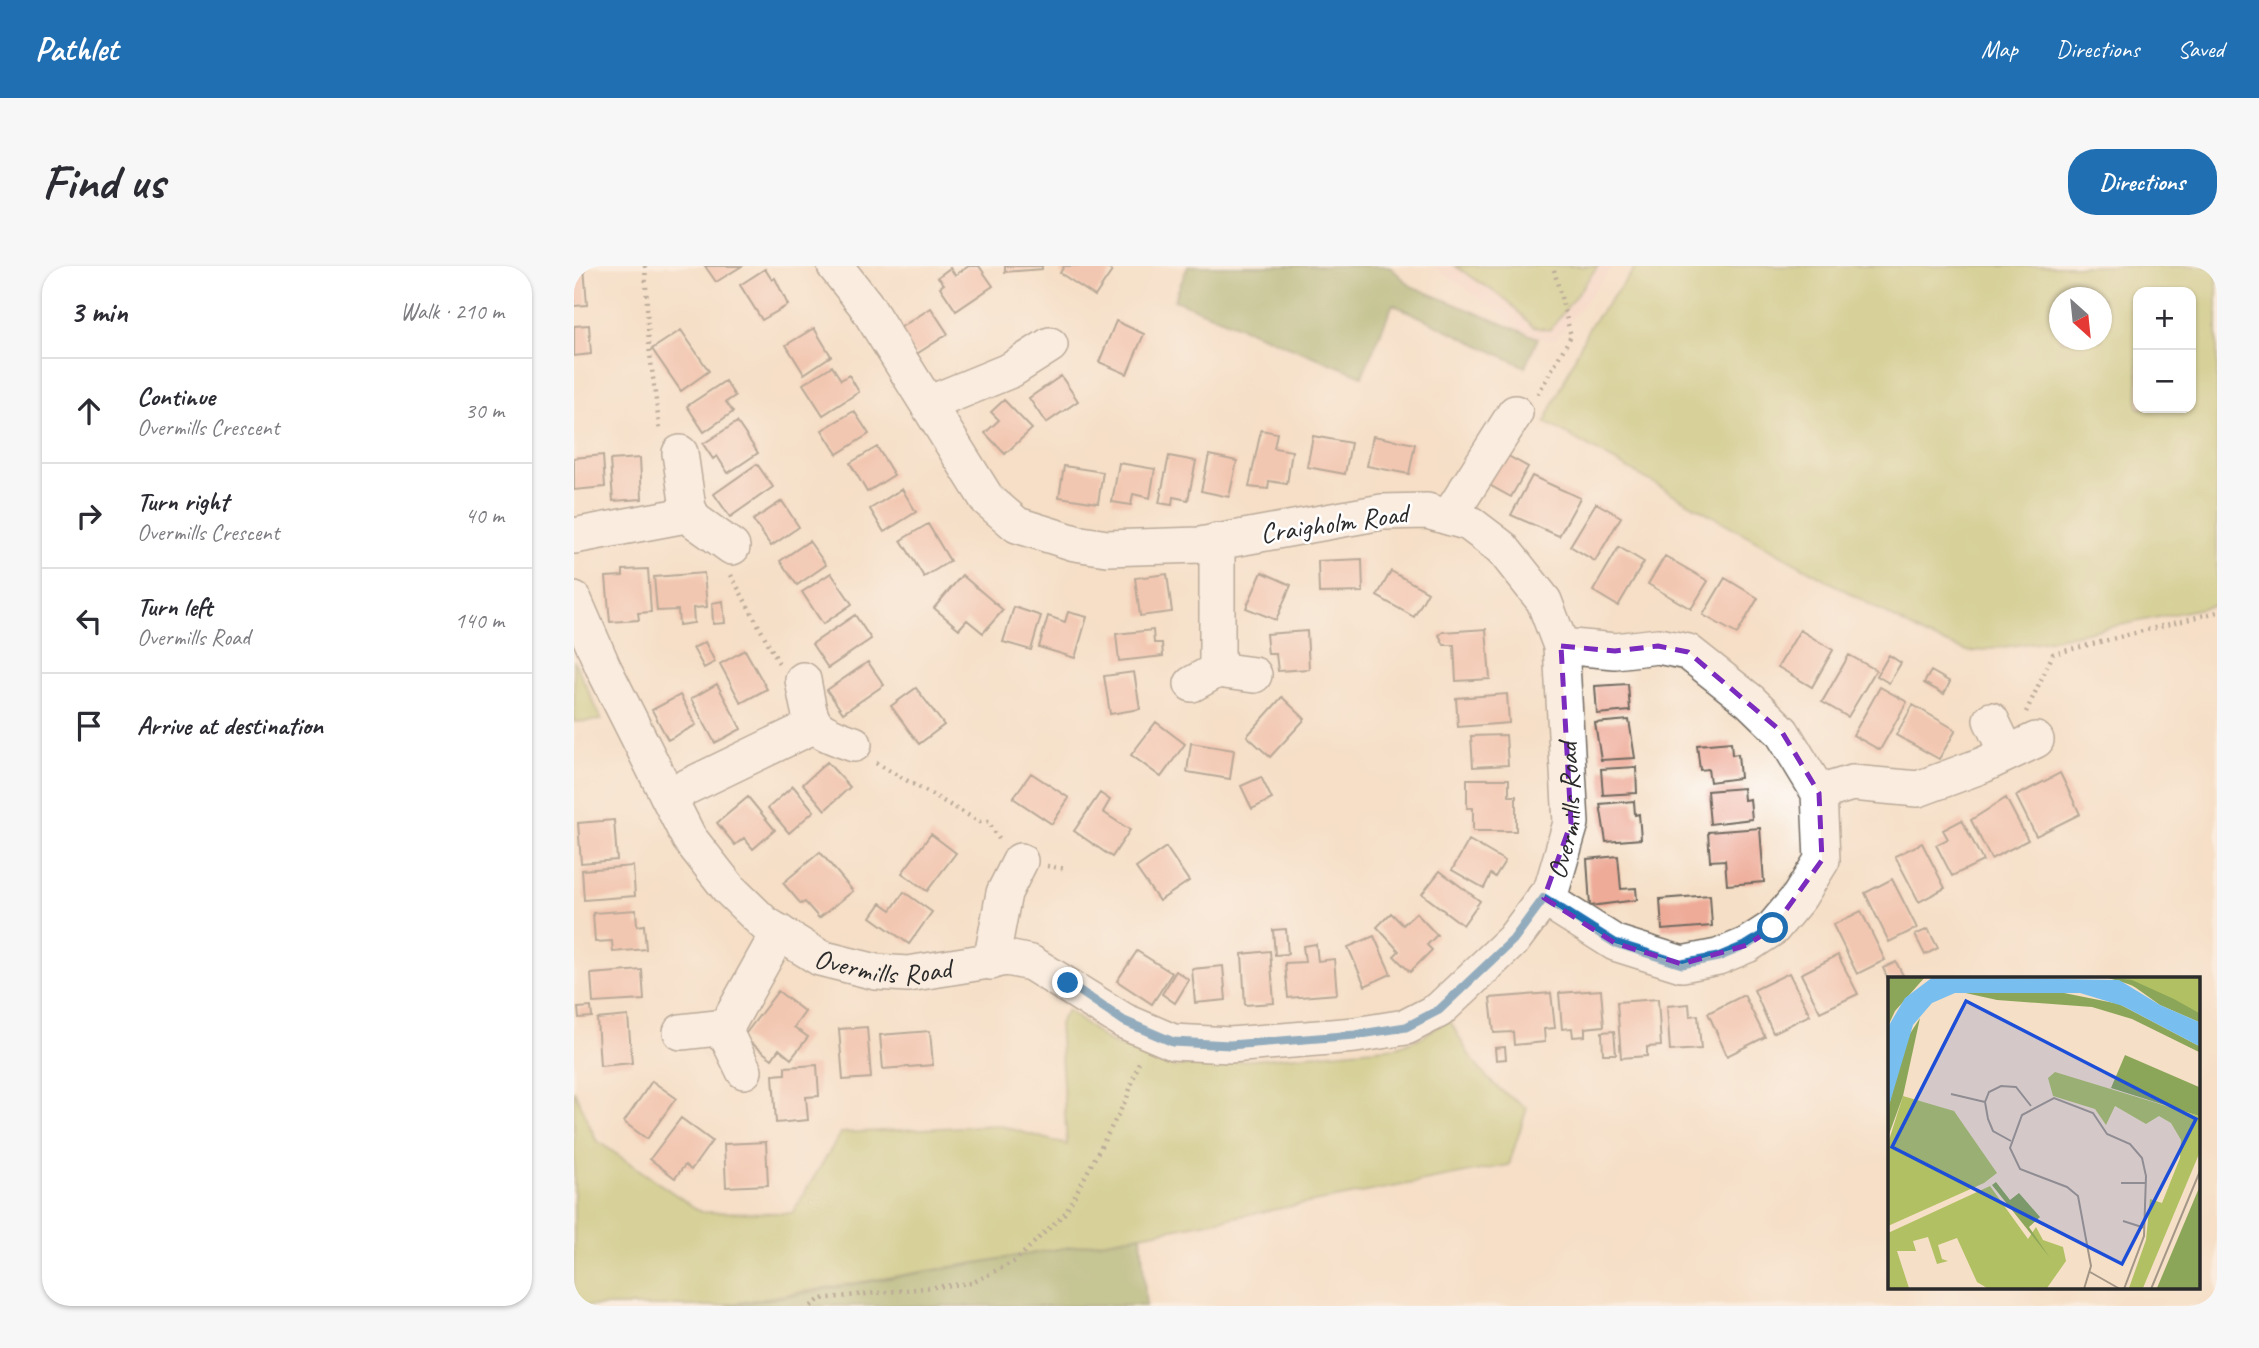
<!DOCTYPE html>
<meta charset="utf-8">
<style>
:root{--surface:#fff;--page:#f7f7f7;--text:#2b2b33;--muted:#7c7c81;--line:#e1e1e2;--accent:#1f6fb2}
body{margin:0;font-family:Caveat,sans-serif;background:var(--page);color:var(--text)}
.controls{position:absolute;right:21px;top:21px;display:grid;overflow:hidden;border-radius:14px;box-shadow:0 2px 5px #0004}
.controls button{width:63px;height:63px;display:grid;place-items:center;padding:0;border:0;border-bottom:2px solid var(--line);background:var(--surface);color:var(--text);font:35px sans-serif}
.compass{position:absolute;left:1475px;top:21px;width:63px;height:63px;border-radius:50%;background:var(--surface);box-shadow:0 2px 5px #0004;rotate:153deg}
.stop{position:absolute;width:21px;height:21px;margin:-16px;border:5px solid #1f6fb2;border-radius:50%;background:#fff}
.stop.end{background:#1f6fb2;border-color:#fff;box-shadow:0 2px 7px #0008}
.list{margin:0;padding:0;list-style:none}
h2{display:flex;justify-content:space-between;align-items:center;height:91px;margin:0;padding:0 28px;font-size:30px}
h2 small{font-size:23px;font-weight:400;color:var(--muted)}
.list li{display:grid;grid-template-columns:46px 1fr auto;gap:21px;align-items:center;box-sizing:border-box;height:105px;padding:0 28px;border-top:2px solid var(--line)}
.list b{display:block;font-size:26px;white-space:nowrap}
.list p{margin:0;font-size:23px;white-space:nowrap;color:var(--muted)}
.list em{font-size:23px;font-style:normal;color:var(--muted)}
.icon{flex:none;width:38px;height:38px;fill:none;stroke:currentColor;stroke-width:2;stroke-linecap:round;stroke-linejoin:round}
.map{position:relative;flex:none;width:1643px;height:1040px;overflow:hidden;border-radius:28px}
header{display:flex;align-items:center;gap:42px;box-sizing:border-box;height:98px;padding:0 35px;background:var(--accent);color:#fff}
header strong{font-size:33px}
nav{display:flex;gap:38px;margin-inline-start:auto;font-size:24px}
.intro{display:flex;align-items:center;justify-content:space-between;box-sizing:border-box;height:168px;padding:0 42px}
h1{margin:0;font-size:49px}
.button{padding:18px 32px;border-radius:28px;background:var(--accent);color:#fff;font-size:24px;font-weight:700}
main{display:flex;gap:42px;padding:0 42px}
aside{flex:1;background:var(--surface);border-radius:28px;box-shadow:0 2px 5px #0004}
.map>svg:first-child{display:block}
.built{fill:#f7d1c8}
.green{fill:#b1c063;stroke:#6e7647;stroke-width:2;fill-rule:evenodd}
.forest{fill:#8ca659;stroke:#5c6842;stroke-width:2}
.building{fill:#eeab98}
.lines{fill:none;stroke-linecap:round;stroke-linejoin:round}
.minor-casing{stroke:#726a61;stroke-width:38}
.path{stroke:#726a61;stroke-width:4.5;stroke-dasharray:2 5;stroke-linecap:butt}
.minor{stroke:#fff;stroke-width:35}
.route{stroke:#1f6fb2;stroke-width:9}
.marked{fill:none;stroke:#7b2cbf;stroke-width:5;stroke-dasharray:14 9;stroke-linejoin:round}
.labels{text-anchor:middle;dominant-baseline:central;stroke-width:5;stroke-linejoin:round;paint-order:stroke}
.street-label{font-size:28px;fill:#2b2b2b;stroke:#fff}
.inset-road{fill:none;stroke:#a49788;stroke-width:2}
.view{fill:#1d4ed8;fill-opacity:0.15;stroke:#1d4ed8;stroke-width:3.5}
.inset-edge{fill:none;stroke:#2b2b2b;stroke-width:3.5}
</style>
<header>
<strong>Pathlet</strong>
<nav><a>Map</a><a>Directions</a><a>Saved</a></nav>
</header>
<div class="intro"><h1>Find us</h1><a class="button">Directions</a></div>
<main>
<aside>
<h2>3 min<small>Walk · 210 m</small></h2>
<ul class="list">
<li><svg class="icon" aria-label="ahead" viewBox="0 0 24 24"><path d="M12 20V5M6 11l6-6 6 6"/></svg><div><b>Continue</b><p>Overmills Crescent</p></div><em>30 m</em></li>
<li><svg class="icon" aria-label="right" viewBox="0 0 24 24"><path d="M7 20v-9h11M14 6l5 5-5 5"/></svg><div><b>Turn right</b><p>Overmills Crescent</p></div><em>40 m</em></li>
<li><svg class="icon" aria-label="left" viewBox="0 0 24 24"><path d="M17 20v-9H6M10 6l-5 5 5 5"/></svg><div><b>Turn left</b><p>Overmills Road</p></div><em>140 m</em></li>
<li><svg class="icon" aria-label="arrive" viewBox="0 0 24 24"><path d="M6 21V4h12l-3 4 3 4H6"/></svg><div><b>Arrive at destination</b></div></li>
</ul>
</aside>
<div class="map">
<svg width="1643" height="1040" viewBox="0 0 1643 1040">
<rect width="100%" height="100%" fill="#fff"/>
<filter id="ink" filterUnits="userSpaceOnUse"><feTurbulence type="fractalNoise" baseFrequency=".0143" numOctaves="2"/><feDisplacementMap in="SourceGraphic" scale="14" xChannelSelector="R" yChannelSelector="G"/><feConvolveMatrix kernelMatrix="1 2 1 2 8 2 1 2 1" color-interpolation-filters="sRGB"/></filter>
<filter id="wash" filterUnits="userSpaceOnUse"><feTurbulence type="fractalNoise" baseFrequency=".00686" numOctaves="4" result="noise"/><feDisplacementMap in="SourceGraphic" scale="28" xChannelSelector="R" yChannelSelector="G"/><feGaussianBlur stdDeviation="1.57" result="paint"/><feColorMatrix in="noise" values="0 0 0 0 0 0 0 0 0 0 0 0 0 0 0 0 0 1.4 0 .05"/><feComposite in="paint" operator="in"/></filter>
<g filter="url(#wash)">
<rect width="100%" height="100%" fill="#f5dfc6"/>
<path class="built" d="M858,0h181l-58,74 -27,-3 -27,-24z"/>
<path class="green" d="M881,0h143l-48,64 -17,-3 -25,-26z
M1063,0h580v339l-173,36 -74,11 -44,-16 -381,-214 44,-95zM1617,26v116h-53v-116zM1486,32h42v42h-42z
M0,394l28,60 -28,2z
M493,744l42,32 65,25 223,-20 25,-10 27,-18c24,44 34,63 78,89l-18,57 -368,70 -423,71h-144v-216l22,50 105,72 91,1 49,-80 157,-8 69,20 -8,-121z"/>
<path class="forest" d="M614,0h201l22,20 127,52 -13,29 -132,-63 -31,72 -188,-76z
M567,969l5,71h-419z"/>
<g id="blocks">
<path class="building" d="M0,0h10l3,39 -13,1z
M131,0h37l-26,16z
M395,0h10l14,20 -37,25 -16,-24 4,-3 -6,-7 12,-9 5,7z
M431,0h37v3l-37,3z
M490,0h40l8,5 -17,25 -35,-23z
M191,3l7,11 3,-2 13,27 -26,15 -22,-35z
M357,42l17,26 -33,21 -17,-26z
M542,55l28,13 -17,40 -28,-12z
M15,59l2,29 -17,2v-30z
M240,62l17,28 -27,18 -18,-29z
M107,64l28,41 -28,20 -29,-42z
M258,100l9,14 8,-5 10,17 -36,23 -20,-31z
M487,110l17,25 -32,22 -17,-25z
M151,115l10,15 -9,6 7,10 -29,20 -17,-26z
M430,134l28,29 -27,25 -20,-21 14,-13 -8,-8z
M280,145l15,23 -32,20 -15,-24z
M163,156l21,31 -30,20 -11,-17 -4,3 -10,-15z
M687,164l16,3 -3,15 18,3 -5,33 -18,-3 -1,8 -19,-2z
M739,170l38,7 -6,31 -38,-7z
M799,170l42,8 -6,30 -42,-8z
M303,181l17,28 -27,17 -17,-29z
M927,186l27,15 -17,30 -27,-15z
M29,189l2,32 -31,3v-32z
M635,189l28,6 -8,36 -28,-6z
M595,190l27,5 -8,39 -15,-3 -1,8 -13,-2z
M66,192l2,41 -29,2 -3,-41z
M545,197l36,6 -5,29 -17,-4 -2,11 -19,-3z
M183,198l16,23 -43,30 -16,-23z
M490,200l39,6 -5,31 -39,-6z
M958,210l48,22 -21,38 -48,-21z
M328,223l14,23 -32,20 -14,-23z
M208,235l17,26 -28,19 -18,-26z
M1022,237l25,14 -26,44 -25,-15z
M354,258l22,37 -26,16 -23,-37z
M235,275l17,24 -29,20 -17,-24z
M1045,281l25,15 -26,44 -25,-15z
M1091,290l43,25 -17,28 -43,-25z
M788,293l1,33 -44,1 -1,-32z
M74,303l3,43 -13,1 1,7 -29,2 -4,-45 17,-1v-6z
M817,305l37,21 -14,25 -37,-21z
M688,306l29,13 -15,35 -30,-12z
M130,307l3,34 -14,1 1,15 -15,2 -1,-15 -21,1 -3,-34z
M257,307l21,31 -29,20 -21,-32z
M593,308l5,38 -32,4 -5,-38z
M388,309l41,35 -20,23 -16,-13 -8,9 -25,-21z
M1151,312l33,20 -21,36 -34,-19z
M149,335l2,22 -12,1 -1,-21z
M440,341l27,9 -10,34 -28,-8z
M494,346l19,5 -12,41 -36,-11 9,-31 17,6z
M281,349l16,24 -43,29 -16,-24z
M912,363l4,50 -34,2 -2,-36h-10l-5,-10 4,-3z
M579,364l1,13h8l1,13 -44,5 -3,-27z
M1226,364l33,20 -21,37 -34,-20z
M733,365l2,38 -31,2 -2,-17h-8l-2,-20z
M131,376l10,20 -11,6 -11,-20z
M171,384l22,39 -26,14 -21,-39z
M1275,389l27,15 -28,47 -26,-15z
M1315,389l12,8 -12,20 -12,-7z
M294,396l16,23 -41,28 -16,-23z
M1357,405l19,11 -6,12 -20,-11z
M560,406l6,37 -30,5 -6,-38z
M143,418l24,45 -26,14 -24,-44z
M1054,418l2,27 -33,3 -2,-28z
M1306,421l27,15 -27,48 -27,-15z
M342,422l28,37 -25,19 -28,-38z
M933,428l2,29 -51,4 -2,-29z
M106,429l16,30 -28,15 -16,-30z
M708,431l23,22 -35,38 -23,-21z
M1339,439l43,25 -17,29 -43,-24z
M1055,454l6,38 -34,2 -6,-37z
M582,456l29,22 -24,33 -30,-22z
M932,469l2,30 -35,2 -2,-31z
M1157,476l1,13 6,-1 2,24 -30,4 -2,-13 -8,1 -3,-25z
M617,477l43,7 -4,29 -43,-7z
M253,496l23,25 -25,23 -22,-26z
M1062,501l1,26 -34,2 -2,-26z
M457,507l38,25 -17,26 -39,-26z
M1486,507l20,41 -44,22 -20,-40z
M687,511l11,22 -20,10 -11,-23z
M893,513h42v17h7v35h-43v-23h-6z
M219,520l21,25 -25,22 -21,-25z
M1169,522l1,12 6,-1 2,20 -42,5 -3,-33z
M526,527l10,7 -7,12 27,18 -18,27 -38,-26z
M174,531l27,33 -22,19 -9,-11 -9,7 -18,-22z
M1432,532l22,42 -37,19 -20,-39z
M1060,535l1,14 4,-1 2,25 -35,3 -6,-38z
M40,554l3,40 -36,3 -3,-40z
M1388,554l21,41 -31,15 -16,-31 12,-6 -5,-9z
M1186,562l4,54 -37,3 -2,-25 -15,1 -2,-29z
M357,568l25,19 -29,38 -25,-18z
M895,574l36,21 -10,16 -4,-3 -7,14 -32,-18z
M1348,577l23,45 -26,14 -24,-46z
M592,581l23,34 -30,20 -23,-33z
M246,586l33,39 -34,27 -14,-16 -4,2 -18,-21z
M1044,590l3,33 15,-1 1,12 -47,6 -3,-47z
M59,600l2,30 -51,4 -2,-30z
M866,605l40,30 -17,24 -41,-31z
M1318,613l25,49 -28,14 -24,-49z
M330,626l28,20 -23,32 -38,-27 10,-14 10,7z
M1136,629l2,31 -50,4 -2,-31z
M62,644l1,16 7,-1 2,24 -33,3 -1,-11 -17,1 -2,-29z
M1287,645l24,49 -28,14 -24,-49z
M817,647l12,12 13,-12 21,22 -10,10 5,5 -22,22 -16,-16 5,-5 -22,-24z
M712,663l2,25 -13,1 -2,-25z
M1354,663l10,19 -13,7 -10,-20z
M800,670l17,38 -26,12 -17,-39z
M742,678l2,17 16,-2 3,35 -49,4 -3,-35 20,-1 -2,-16z
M563,685l35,22 -20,31 -35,-23z
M696,685l4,52 -29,2 -3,-51z
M1264,689l20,39 -38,18 -19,-38z
M1322,696l9,17h-17l-5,-11z
M649,700l3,34 -31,3 -3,-34z
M68,704l2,30 -51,3 -2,-29z
M602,705l13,9 -14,23 -13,-9z
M1215,707l21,42 -37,18 -19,-43z
M1027,724l3,36 -19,2v8l-12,1 -1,-9 -10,1 -3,-36z
M204,725l27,21 -11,15 14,10 -17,22 -12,-10 -7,10 -29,-22z
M977,727l4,35 -11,1 1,13 -31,3 -1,-13 -19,1 -4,-35z
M1170,729l21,42 -38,19 -19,-43z
M1084,733l3,47 -14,1v9l-26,2 -4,-56z
M1115,738l1,12 8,-1 3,34 -31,2 -3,-45z
M17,741l1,10 -13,1 -1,-10z
M54,750l4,47 -32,3 -3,-47z
M293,761l4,51 -28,2 -4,-51z
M356,765l3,34 -50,4 -3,-34z
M1040,765l2,23h-13l-1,-22z
M931,781l1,12 -10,1 -1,-12z
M243,799l2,31 -13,1 2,23 -32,3 -3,-48 12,-1v-7z
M78,815l24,17 -29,41 -23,-17z
M107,852l31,23 -21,29 -6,-5 -10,13 -25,-19z
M192,876l2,43 -42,2 -2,-43z"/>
</g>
</g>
<g filter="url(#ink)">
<use href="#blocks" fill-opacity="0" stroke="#726a61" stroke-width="2"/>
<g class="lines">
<defs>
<g id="minor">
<path d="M354,138l83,-34 39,-25"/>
<path d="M106,187l8,55 6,12 38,27"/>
<path d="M875,251l66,-104"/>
<path d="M0,270l117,-22"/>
<path d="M643,275v129"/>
<path id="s1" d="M0,334l29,67 86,171 40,51 36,35 55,34 56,14 32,2 99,-16 24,5 93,58 49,21 57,3 125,-10 51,-8 33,-17 74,-70 39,-52 19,-65 -10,-177 -17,-45 -42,-53 -33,-25 -42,-12 -45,1 -182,33 -93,3 -32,-5 -58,-18 -30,-26 -122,-195 -30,-38"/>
<path d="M229,414c9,47 5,48 51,64"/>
<path d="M618,418l25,-14 37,5"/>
<path d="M1417,454l16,33"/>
<path d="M1245,527l33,-10 66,6 65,-24 53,-25"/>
<path d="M94,530l147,-71"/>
<path d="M970,632l71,45 67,21 36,-7 29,-12 26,-17 26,-31 23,-37 -3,-67 -37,-61 -32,-31 -62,-49 -30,-6 -43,5 -54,-5"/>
<path d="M417,696l13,-69 16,-32"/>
<path d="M107,766l36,-4 11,10 16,33"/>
<path d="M149,767l56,-101"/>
</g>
</defs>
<use href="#minor" class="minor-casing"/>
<path class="path" d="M71,0l4,80 11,86
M964,128l33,-58 -18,-70
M157,309l49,90
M1452,446l27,-58 164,-42
M302,497l104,59 8,-1 11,18
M473,600l20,3
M237,1040l9,-7 152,-16 43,-22 51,-49 61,-114 13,-39"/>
<use href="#minor" class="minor"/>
</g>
</g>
<g class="lines" filter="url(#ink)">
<path class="route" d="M494,717l56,38 49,21 57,3 125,-10 51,-8 33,-17 74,-70 31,-42 71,45 67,21 36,-7 29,-12 26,-17"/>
</g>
<path d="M0 0H1643V1040H0ZM987,380l54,5 43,-5 30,6 94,80 37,61 3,67 -49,68 -26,17 -65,19 -67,-21 -71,-45 27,-75z" fill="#f5dfc6" fill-opacity=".55" fill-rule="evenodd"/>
<path class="marked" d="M987,380l54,5 43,-5 30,6 94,80 37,61 3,67 -49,68 -26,17 -65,19 -67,-21 -71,-45 27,-75z"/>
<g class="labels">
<g class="street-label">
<text transform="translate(760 257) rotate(-8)">Craigholm Road</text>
<text stroke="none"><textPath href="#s1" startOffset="1339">Overmills Road</textPath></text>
<text stroke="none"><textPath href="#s1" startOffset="508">Overmills Road</textPath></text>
</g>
</g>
<g transform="translate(1314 711)">
<rect width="312" height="312" fill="#f5dfc6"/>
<path d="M224,0h87v40l-37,-18zM167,95l144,44v38l-56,134h-14l17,-48 4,-41 12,4 18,-45 1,-18 -10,-17 -12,-7 -13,8 -31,-18 -9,19 -11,-16 -42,-13 -5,-18zM15,119l51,15 43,62 -13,10 -96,43v-83zM102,209l38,53 8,-12 7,13 20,7 3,14 -19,27h-60l-10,-6 -20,-44 -19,7 4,14 6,2 -11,3 -9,-27 -15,4 3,10h-19l12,37h-21v-55z" fill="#b1c063"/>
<path d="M0,0h37l-30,34 -7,15zM217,0l27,3 42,19 25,14v9l-39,-17 -28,-20zM166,14l65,13 80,42v6l-67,-33 -40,-12 -95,-7 -36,-8zM32,41l-17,78 -15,41v-28l18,-69zM237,78l74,32v29l-88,-28zM108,205l14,18 9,-7 21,24 -11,10 21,31 -58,-73zM311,211v100h-42z" fill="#8ca659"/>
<path d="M45,0l186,3 41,25 39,17v24l-76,-40 -43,-13h-125l-23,10 -19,22 -25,84v-82l17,-29z" fill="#78bff0"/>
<path class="inset-road" d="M63,117l34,8M123,164l-18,-10 -5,-12 -3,-17 4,-10 12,-6 15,1 15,19M233,206h25M235,244l22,7M202,295l30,17M196,312l7,-23 -13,-70 -11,-9 -47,-18 -10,-21 12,-33 32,-17 39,15 14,21 23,10 12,14 4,18 -2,60 -20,53M263,312l49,-118"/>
<path class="view" d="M78,24l230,118 -74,145 -230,-117z"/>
<rect width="312" height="312" class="inset-edge"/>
</g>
</svg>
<div class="controls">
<button>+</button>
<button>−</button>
</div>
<svg class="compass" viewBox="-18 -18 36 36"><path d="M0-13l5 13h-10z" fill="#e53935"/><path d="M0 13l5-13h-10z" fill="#7c7c81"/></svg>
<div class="stop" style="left:1199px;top:662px"></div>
<div class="stop end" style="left:494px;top:717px"></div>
</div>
</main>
